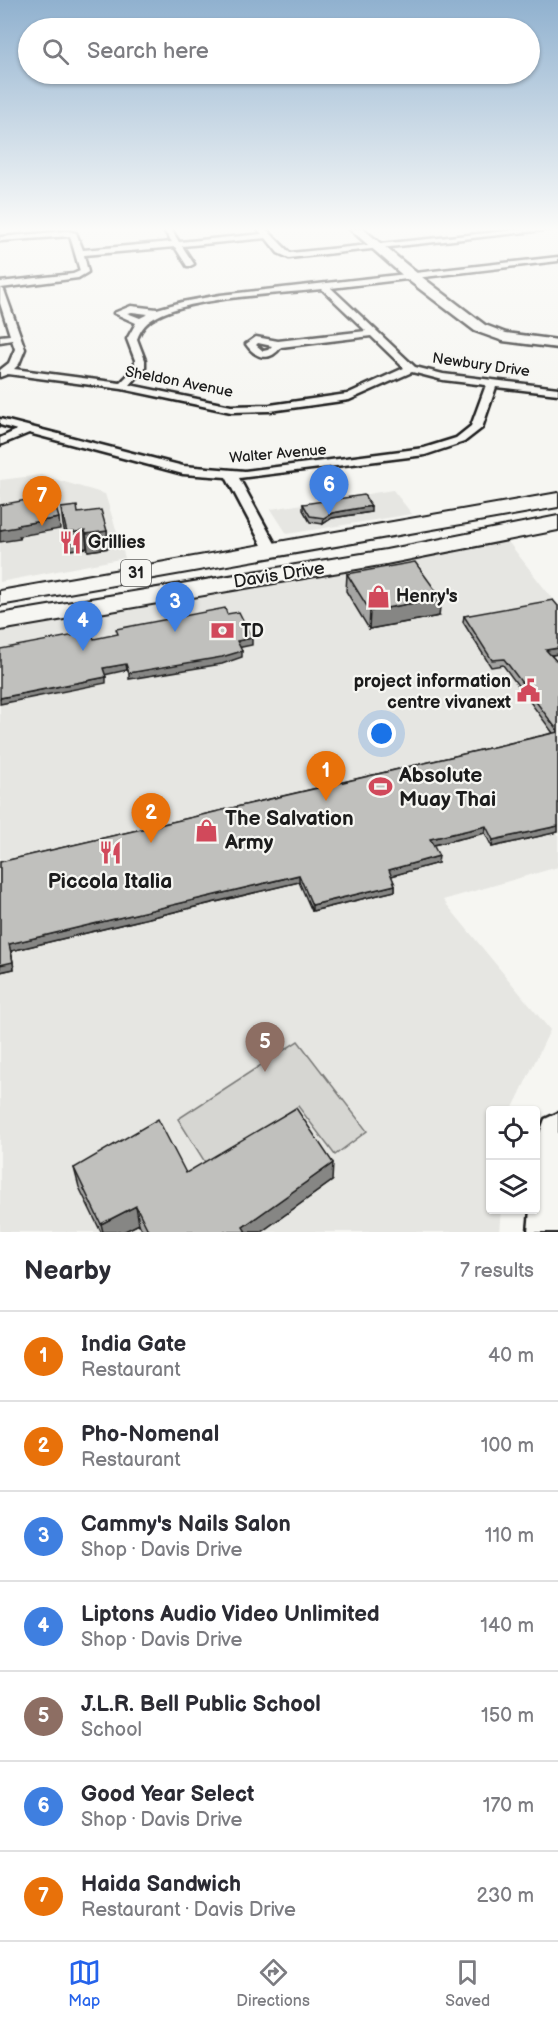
<!DOCTYPE html>
<meta charset="utf-8">
<style>
:root{--surface:#fff;--page:#f7f7f7;--text:#2b2b33;--muted:#7c7c81;--line:#e1e1e2;--accent:#2563eb}
body{margin:0;font-family:"Balsamiq Sans",sans-serif;background:var(--page);color:var(--text)}
.controls{position:absolute;right:18px;bottom:18px;display:grid;overflow:hidden;border-radius:6px;box-shadow:0 2px 4px #0004}
.controls button{width:54px;height:54px;display:grid;place-items:center;padding:0;border:0;border-bottom:2px solid var(--line);background:var(--surface);color:var(--text);font:30px sans-serif}
.you{position:absolute;left:382px;top:734px;width:21px;height:21px;margin:-15px;border:4px solid #fff;border-radius:50%;background:#1a73e8;box-shadow:0 0 0 9px #1a73e833}
.badge{display:grid;place-items:center;width:39px;height:39px;border-radius:50%;background:var(--accent);color:#fff;font-size:20px;font-weight:700}
.pin{position:absolute;translate:-50% -50px;filter:drop-shadow(0 2px 3px #0008)}
.pin::after{content:'';position:absolute;top:32px;width:21px;height:18px;background:inherit;clip-path:polygon(0 0,100% 0,50% 100%)}
.list{margin:0;padding:0;list-style:none}
h2{display:flex;justify-content:space-between;align-items:center;height:78px;margin:0;padding:0 24px;font-size:26px}
h2 small{font-size:20px;font-weight:400;color:var(--muted)}
.list li{display:grid;grid-template-columns:39px 1fr auto;gap:18px;align-items:center;box-sizing:border-box;height:90px;padding:0 24px;border-top:2px solid var(--line)}
.list b{display:block;font-size:22px;white-space:nowrap}
.list p{margin:0;font-size:20px;white-space:nowrap;color:var(--muted)}
.list em{font-size:20px;font-style:normal;color:var(--muted)}
.icon{flex:none;width:33px;height:33px;fill:none;stroke:currentColor;stroke-width:2;stroke-linecap:round;stroke-linejoin:round}
.map{position:relative;flex:none;width:558px;height:1232px;overflow:hidden}
.search{position:absolute;background:var(--surface);box-shadow:0 2px 4px #0004;left:18px;right:18px;top:18px;height:66px;display:flex;align-items:center;gap:15px;box-sizing:border-box;padding:0 21px;border-radius:33px;color:var(--muted);font-size:22px}
.sheet{height:708px;background:var(--surface)}
nav{display:flex;justify-content:space-around;align-items:center;box-sizing:border-box;height:84px;border-top:2px solid var(--line);background:var(--surface);font-size:16px;color:var(--muted)}
nav a{display:grid;justify-items:center;gap:3px}
nav .on{color:var(--accent)}
.map>svg:first-child{display:block}
.built{fill:#e6e6e2}
.green{fill:#d6d6d2;stroke:#797977;stroke-width:1.5}
.lines{fill:none;stroke-linecap:round;stroke-linejoin:round}
.street-casing{stroke:#1c1c1c;stroke-width:5}
.secondary-casing{stroke:#1c1c1c;stroke-width:5}
.primary-casing{stroke:#1c1c1c;stroke-width:4}
.street{fill:#f6f6f2;fill-rule:evenodd}
.secondary{fill:#f6f6f2;fill-rule:evenodd}
.primary{fill:#f6f6f2;fill-rule:evenodd}
.wall{fill:#a5a5a3;stroke:#1c1c1c;stroke-width:1.5}
.shaded-wall{fill:#868684;stroke:#1c1c1c;stroke-width:1.5}
.building{fill:#c0c0bd;stroke:#1c1c1c;stroke-width:1.5}
.labels{text-anchor:middle;dominant-baseline:central;stroke-width:4.5;stroke-linejoin:round;paint-order:stroke}
.far-street-label{font-size:15px;fill:#1c1c1c;stroke:#f6f6f2}
.shield{fill:#f6f6f2;stroke:#5d5d5c;stroke-width:1.5}
.shield-label{font-size:16px;font-weight:bold;fill:#1c1c1c}
.poi-label{font-size:18px;font-weight:bold;fill:#1c1c1c;stroke:#f6f6f2;text-anchor:start}
.street-label{font-size:18px;fill:#1c1c1c;stroke:#f6f6f2}
.near-poi-label{font-size:21px;font-weight:bold;fill:#1c1c1c;stroke:#f6f6f2;text-anchor:start}
</style>
<div class="map">
<svg width="558" height="1232" viewBox="0 0 558 1232">
<rect width="100%" height="100%" fill="#f6f6f2"/>
<filter id="ink" filterUnits="userSpaceOnUse"><feTurbulence type="fractalNoise" baseFrequency=".0167" numOctaves="2"/><feDisplacementMap in="SourceGraphic" scale="12" xChannelSelector="R" yChannelSelector="G"/><feConvolveMatrix kernelMatrix="1 2 1 2 8 2 1 2 1" color-interpolation-filters="sRGB"/></filter>
<g filter="url(#ink)">
<path class="built" d="M41,475l64,19 20,64 -125,24v-102z
M393,490l19,24 -125,20 -16,-25z
M506,539l52,67v261l-115,33 107,130 -38,80h-22v100h11l-2,22h-499v-604z"/>
<path class="green" d="M298,1041l69,90 -32,24 -37,-49 -90,61 -30,-48z"/>
<g class="lines">
<defs>
<path id="street" d="M163,229h8l8,13 83,-8 -4,-5h8l24,24 236,-24h27l-264,29 -11,-5 -12,-15 -84,8 12,18 -4,2h-3l-12,-19 -91,8 4,17 -10,6 -77,10 3,2 21,59 -6,15 -5,5 106,14 15,-15v-8l-8,-21 9,-16 -22,-10 17,-7 26,3 25,-7 38,-7 338,-38v4l-227,27 84,79 28,7 115,14v6l-62,-7 -14,41 -18,14 -39,13 -186,23 39,71 -7,4 -7,-4 -38,-72 -43,-3 -154,-41 -29,12v-7l17,-8 -17,-5v-6l183,47 62,5 179,-23 32,-10 15,-12 15,-41 -43,-5 -31,-8 -63,28 -79,11 -39,1 -109,-23 -114,-15 -8,3v-7l9,-7 6,-14 -3,-9 -12,2v-6l10,-1 -10,-32v-21l73,-8 7,-3 -10,-35 -70,5v-4l68,-6 8,2 7,17 89,-8zM322,289l44,42 -88,10 -22,-4 -10,7c10,15 24,18 35,3l90,-11 33,32 -57,26 -77,11 -39,1 -101,-21 15,-17v-8l-8,-21c4,-11 10,-18 21,-23 36,-19 121,-22 164,-27zM132,312l16,2 -8,4 -13,-5zM258,343l14,3 -4,4 -5,1 -7,-6z"/>
<path id="secondary" d="M350,229h13l55,45 67,51 21,8 52,7v8l-55,-7 -28,-10 -67,-51z
M558,1113v119h-30l2,-22h6v-66l9,-25z"/>
<path id="primary" d="M558,493v14l-558,98v-14z
M558,516v14l-172,34 -386,66v-16l386,-64z"/>
</defs>
<use href="#street" class="street-casing"/>
<use href="#secondary" class="secondary-casing"/>
<use href="#primary" class="primary-casing"/>
<use href="#street" class="street"/>
<use href="#secondary" class="secondary"/>
<use href="#primary" class="primary"/>
</g>
<path class="wall" d="M303,504l68,8 -39,6 -9,6 -13,-2 -7,-12z
M61,508l46,23 2,17 -21,3 -1,-3 -18,2 -6,-25z
M347,574l92,42 -70,13 -23,-38z
M558,606v48l-7,1 7,8v169l-66,15 -7,-14 -52,12 5,18 -47,13 4,9v6l-83,20 -13,-29 -288,69 3,18 -14,3v-110l553,-129 -50,-68 -12,2 -28,-45 1,-6z
M74,1168l112,5 146,8 -71,51h-118l-4,-8 -16,8h-22l-22,-45z"/>
<path class="shaded-wall" d="M371,506v6l-39,6 -9,6 1,-6 8,-5z
M59,518l1,11 -41,7 1,3 -20,3v-12l17,-5z
M85,531l2,17 -18,2 -2,-17z
M107,531l2,17 -21,3 -2,-17z
M441,598l-2,18 -70,13 1,-18z
M252,638v7l-15,3v-7z
M558,648v6l-13,2 1,-6z
M242,651v6l-20,7 -93,15v-6z
M126,664l1,6 -23,5 -1,-7z
M106,677v6l-106,21v-6z
M486,826l-1,7 -56,13 1,-7z
M558,826v6l-66,15 1,-7z
M439,856l-1,7 -50,14 1,-7z
M299,875v7l-288,69 3,18 -14,3v-7l9,-21z
M395,885v6l-83,20v-6z
M333,1163l-1,18 -71,51h-18v-5z
M136,1206l3,18 -16,8h-20l-2,-8z"/>
<path class="building" d="M52,495l7,23 -42,7 1,2 -18,3v-25z
M364,495l7,11 -39,7 -8,5 -14,-2 -7,-12z
M77,506l1,7 23,-3 6,21 -21,3 -1,-3 -18,2 -6,-25z
M415,562l26,36 -71,13 -23,-37z
M553,600l5,6v42l-12,2 12,13v68l-54,-72 -12,1 -28,-44z
M225,608l2,6 12,-2 13,26 -15,3 5,10 -20,6 -93,16 -3,-9 -23,4 3,9 -106,21v-49l91,-17 3,7 24,-5 -2,-5z
M558,732v94l-65,14 -7,-14 -56,13 9,17 -50,14 6,15 -83,20 -13,-30 -290,69 4,18 -13,3v-103z
M296,1108l37,55 -90,64 3,5h-97l-13,-26 -35,18 -27,-56 84,-49 28,54z"/>
</g>
<linearGradient id="sky" x2="0" y2="1"><stop stop-color="#90b1cf"/><stop offset="0.57" stop-color="#fbfbf9"/><stop offset="1" stop-color="#fbfbf9" stop-opacity="0"/></linearGradient>
<rect width="558" height="402" fill="url(#sky)"/>
<defs>
<symbol id="restaurant-bare" viewBox="-9 -9 18 18"><path d="M-5-6h1v4h1v-4h1v4h1v-4h1v5L-1.5 .5V6h-2V.5L-5-1ZM5-6V6H3V1.5H1.5Q1.5-4 5-6Z" fill="#d1495b" stroke="#f6f6f2" stroke-width="2.5" paint-order="stroke"/></symbol>
<symbol id="shop-bare" viewBox="-9 -9 18 18"><path d="M-5-2.5h2.3a2.7 3.5 0 0 1 5.4 0H5L5.5 6h-11ZM-1.5-2.5h3a1.5 2.3 0 0 0-3 0Z" fill="#d1495b" stroke="#f6f6f2" stroke-width="2.5" paint-order="stroke"/></symbol>
<symbol id="bank-bare" viewBox="-9 -9 18 18"><path d="M-6-4H6V4H-6ZM0-2.3a2.3 2.3 0 1 0 0 4.6a2.3 2.3 0 1 0 0-4.6Z" fill="#d1495b" stroke="#f6f6f2" stroke-width="2.5" paint-order="stroke"/></symbol>
<symbol id="civic-bare" viewBox="-9 -9 18 18"><path d="M-.6-6.5H3V-4.5H.6V-3L4-1V1h2V6H-6V1h2V-1L-.6-3ZM-1.2 2.5V6h2.4V2.5Z" fill="#d1495b" stroke="#f6f6f2" stroke-width="2.5" paint-order="stroke"/></symbol>
<symbol id="stadium-bare" viewBox="-9 -9 18 18"><path d="M0-5a6.5 5 0 1 0 0 10a6.5 5 0 1 0 0-10ZM-3.5-1.8h7v3.6h-7Z" fill="#d1495b" stroke="#f6f6f2" stroke-width="2.5" paint-order="stroke"/></symbol>
</defs>
<g fill-rule="evenodd">
<use href="#restaurant-bare" x="54" y="526" width="33" height="33"/>
<use href="#shop-bare" x="362" y="580" width="33" height="33"/>
<use href="#bank-bare" x="206" y="614" width="33" height="33"/>
<use href="#civic-bare" x="512" y="674" width="33" height="33"/>
<use href="#stadium-bare" x="364" y="770" width="33" height="33"/>
<use href="#shop-bare" x="190" y="814" width="33" height="33"/>
<use href="#restaurant-bare" x="94" y="836" width="33" height="33"/>
</g>
<g class="labels">
<g class="far-street-label">
<text transform="translate(481 365) rotate(8)">Newbury Drive</text>
<text transform="translate(179 382) rotate(11)">Sheldon Avenue</text>
<text transform="translate(278 454) rotate(-5)">Walter Avenue</text>
</g>
<rect class="shield" x="121" y="560" width="30" height="26" rx="4.5"/>
<g class="shield-label">
<text x="136" y="573">31</text>
</g>
<g class="poi-label">
<text x="88" y="542">Grillies</text>
<text x="396" y="596">Henry's</text>
<text x="241" y="631">TD</text>
<text x="511" y="681" text-anchor="end">project information<tspan x="511" dy="21">centre vivanext</tspan></text>
</g>
<g class="street-label">
<text transform="translate(279 575) rotate(-9)">Davis Drive</text>
</g>
<g class="near-poi-label">
<text x="399" y="775">Absolute<tspan x="399" dy="24">Muay Thai</tspan></text>
<text x="225" y="818">The Salvation<tspan x="225" dy="24">Army</tspan></text>
<text x="110" y="881" text-anchor="middle">Piccola Italia</text>
</g>
</g>
</svg>
<div class="controls">
<button><svg class="icon" aria-label="locate" viewBox="0 0 24 24"><circle cx="12" cy="12" r="6"/><path d="M12 2v4M12 18v4M2 12h4M18 12h4"/></svg></button>
<button><svg class="icon" aria-label="layers" viewBox="0 0 24 24"><path d="M12 4l9 5-9 5-9-5zM3 14l9 5 9-5"/></svg></button>
</div>
<div class="you"></div>
<div class="pin badge" style="left:326px;top:801px;background:#e8710a">1</div>
<div class="pin badge" style="left:151px;top:843px;background:#e8710a">2</div>
<div class="pin badge" style="left:175px;top:632px;background:#3f7fe0">3</div>
<div class="pin badge" style="left:83px;top:651px;background:#3f7fe0">4</div>
<div class="pin badge" style="left:265px;top:1072px;background:#8d6e63">5</div>
<div class="pin badge" style="left:329px;top:515px;background:#3f7fe0">6</div>
<div class="pin badge" style="left:42px;top:526px;background:#e8710a">7</div>
<div class="search"><svg class="icon" aria-label="search" viewBox="0 0 24 24"><circle cx="10" cy="10" r="6"/><path d="M15 15l6 6"/></svg>Search here</div>
</div>
<section class="sheet">
<h2>Nearby<small>7 results</small></h2>
<ul class="list">
<li><span class="badge" style="background:#e8710a">1</span><div><b>India Gate</b><p>Restaurant</p></div><em>40 m</em></li>
<li><span class="badge" style="background:#e8710a">2</span><div><b>Pho-Nomenal</b><p>Restaurant</p></div><em>100 m</em></li>
<li><span class="badge" style="background:#3f7fe0">3</span><div><b>Cammy's Nails Salon</b><p>Shop · Davis Drive</p></div><em>110 m</em></li>
<li><span class="badge" style="background:#3f7fe0">4</span><div><b>Liptons Audio Video Unlimited</b><p>Shop · Davis Drive</p></div><em>140 m</em></li>
<li><span class="badge" style="background:#8d6e63">5</span><div><b>J.L.R. Bell Public School</b><p>School</p></div><em>150 m</em></li>
<li><span class="badge" style="background:#3f7fe0">6</span><div><b>Good Year Select</b><p>Shop · Davis Drive</p></div><em>170 m</em></li>
<li><span class="badge" style="background:#e8710a">7</span><div><b>Haida Sandwich</b><p>Restaurant · Davis Drive</p></div><em>230 m</em></li>
</ul>
</section>
<nav>
<a class="on"><svg class="icon" aria-label="map" viewBox="0 0 24 24"><path d="M3 6l6-2 6 2 6-2v14l-6 2-6-2-6 2zM9 4v14M15 6v14"/></svg>Map</a>
<a><svg class="icon" aria-label="directions" viewBox="0 0 24 24"><path d="M12 3l9 9-9 9-9-9zM9 14v-3h6M13 9l2 2-2 2"/></svg>Directions</a>
<a><svg class="icon" aria-label="saved" viewBox="0 0 24 24"><path d="M7 4h10v16l-5-4-5 4z"/></svg>Saved</a>
</nav>
